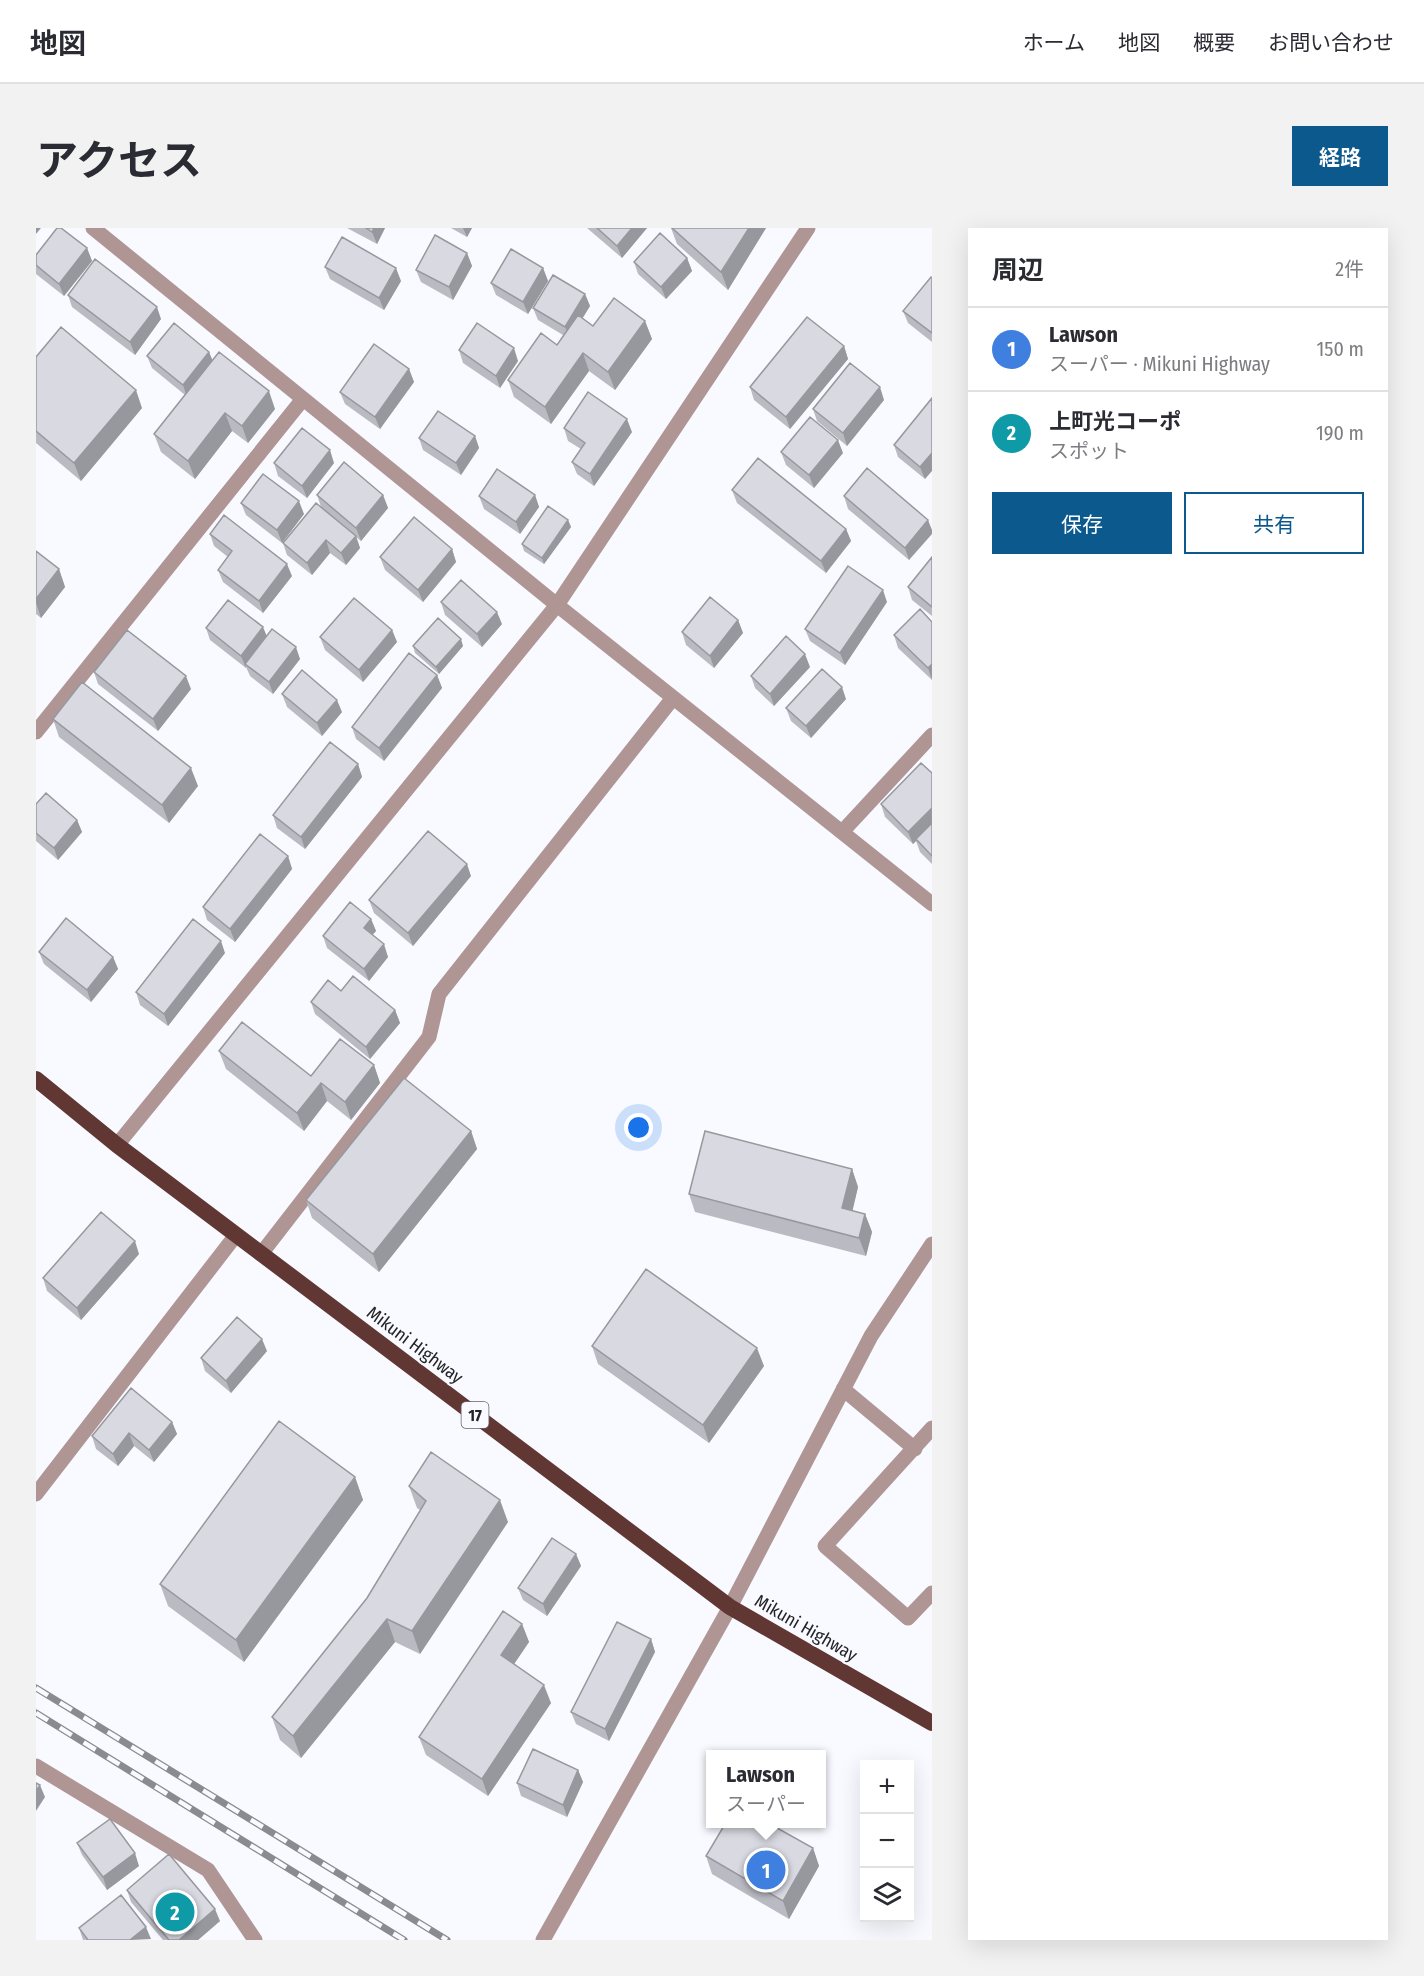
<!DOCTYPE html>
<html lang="ja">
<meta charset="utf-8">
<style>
:root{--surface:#fff;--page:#f2f2f3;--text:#2b2b33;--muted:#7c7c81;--line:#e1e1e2;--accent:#0c5a8d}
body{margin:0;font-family:"Fira Sans Condensed","Noto Sans JP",sans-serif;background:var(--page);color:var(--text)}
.controls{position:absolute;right:18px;bottom:18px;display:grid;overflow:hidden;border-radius:0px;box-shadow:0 6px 24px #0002}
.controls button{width:54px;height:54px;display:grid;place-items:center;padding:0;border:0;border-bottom:2px solid var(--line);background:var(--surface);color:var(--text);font:30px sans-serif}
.you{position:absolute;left:603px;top:900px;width:21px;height:21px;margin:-15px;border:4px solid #fff;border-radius:50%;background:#1a73e8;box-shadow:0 0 0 9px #1a73e833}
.badge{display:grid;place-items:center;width:39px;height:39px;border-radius:50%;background:var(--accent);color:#fff;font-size:20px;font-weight:700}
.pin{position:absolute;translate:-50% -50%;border:3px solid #fff;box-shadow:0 2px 6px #0006}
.popup{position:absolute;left:670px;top:1522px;width:120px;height:78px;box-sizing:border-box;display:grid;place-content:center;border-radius:0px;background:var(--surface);filter:drop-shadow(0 2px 4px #0005);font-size:20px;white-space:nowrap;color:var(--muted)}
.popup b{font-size:22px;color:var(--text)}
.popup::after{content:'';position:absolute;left:50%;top:100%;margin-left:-12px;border:12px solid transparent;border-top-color:var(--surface)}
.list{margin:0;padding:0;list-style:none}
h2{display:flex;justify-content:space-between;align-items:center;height:78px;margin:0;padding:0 24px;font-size:26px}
h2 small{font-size:20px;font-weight:400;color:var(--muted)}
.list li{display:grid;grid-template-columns:39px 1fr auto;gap:18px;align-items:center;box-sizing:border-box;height:84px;padding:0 24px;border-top:2px solid var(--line)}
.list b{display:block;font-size:22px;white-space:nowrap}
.list p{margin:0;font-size:20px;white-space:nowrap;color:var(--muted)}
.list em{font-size:20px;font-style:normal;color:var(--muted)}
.actions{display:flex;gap:12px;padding:18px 24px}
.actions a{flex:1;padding:14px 0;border:2px solid var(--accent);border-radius:0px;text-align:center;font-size:21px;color:var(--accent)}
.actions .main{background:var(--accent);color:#fff}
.icon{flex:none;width:33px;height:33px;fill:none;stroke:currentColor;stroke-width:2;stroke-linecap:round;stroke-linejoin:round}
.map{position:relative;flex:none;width:896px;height:1712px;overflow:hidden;border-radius:0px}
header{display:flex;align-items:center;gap:36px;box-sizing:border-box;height:84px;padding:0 30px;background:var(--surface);border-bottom:2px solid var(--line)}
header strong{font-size:28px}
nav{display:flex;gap:33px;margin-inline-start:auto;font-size:21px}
.intro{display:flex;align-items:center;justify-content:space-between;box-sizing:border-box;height:144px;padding:0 36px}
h1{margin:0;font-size:42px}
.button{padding:15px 27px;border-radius:0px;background:var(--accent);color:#fff;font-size:21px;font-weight:700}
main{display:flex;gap:36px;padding:0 36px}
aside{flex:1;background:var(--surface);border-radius:0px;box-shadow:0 6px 24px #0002}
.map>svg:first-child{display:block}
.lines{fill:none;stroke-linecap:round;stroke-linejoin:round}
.minor{stroke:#af9694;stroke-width:15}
.tertiary{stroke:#af9694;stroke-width:15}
.trunk{stroke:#613734;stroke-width:16}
.rail-casing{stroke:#8b8b8f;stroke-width:7}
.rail{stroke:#f9faff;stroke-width:4.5;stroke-dasharray:14;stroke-linecap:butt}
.wall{fill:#babbc2}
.shaded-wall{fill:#97989e}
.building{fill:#d8d9e1;stroke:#97989e;stroke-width:1.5}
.labels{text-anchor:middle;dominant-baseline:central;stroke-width:4.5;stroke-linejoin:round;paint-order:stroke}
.shield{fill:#f9faff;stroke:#646468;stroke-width:1.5}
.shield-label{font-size:16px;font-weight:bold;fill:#242427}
.street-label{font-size:18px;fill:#242427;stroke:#f9faff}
</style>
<header>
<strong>地図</strong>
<nav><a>ホーム</a><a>地図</a><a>概要</a><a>お問い合わせ</a></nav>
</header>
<div class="intro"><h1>アクセス</h1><a class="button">経路</a></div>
<main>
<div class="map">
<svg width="896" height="1712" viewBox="0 0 896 1712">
<rect width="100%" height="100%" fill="#f9faff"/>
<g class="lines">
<path class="minor" d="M57,0l464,377 375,299
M0,504l267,-333
M806,604l90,-97
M225,1026l168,-217 10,-43 234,-296
M807,1161l72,60
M896,1200l-107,118 83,72 24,-25
M0,1266l200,-259
M694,1379l141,-271 61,-92
M0,1538l172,104 47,70"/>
<path class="tertiary" d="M81,917l440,-540 251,-377
M507,1712l187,-333"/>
<path class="trunk" d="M0,851l81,66 613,462 202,116"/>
<defs>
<path id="rail" d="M0,1460l411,252
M0,1485l368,227"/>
</defs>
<use href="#rail" class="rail-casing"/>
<use href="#rail" class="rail"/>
</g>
<path class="wall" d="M311,0h38l-8,16z
M415,0h21l-5,9z
M551,0h60l-25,30z
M635,0h95l-38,62 -51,-46z
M51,20l5,13 -28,35 -28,-22v-19z
M431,25l5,13 -19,34 -32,-18 -5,-12z
M651,30l5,13 -26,28 -28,-25 -4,-12z
M289,39l76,14 -17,29 -54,-31z
M507,40l5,13 -20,33 -32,-19 -5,-12z
M896,50v64l-24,-19 -5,-12z
M549,66l5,12 -8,12 11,8 52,-5 7,18 -37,51 -26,-19 -38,53 -37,-27 -6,-17 49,-35 6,-10 -25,-15 -5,-12z
M32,67l93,24 -26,36 -63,-48z
M808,118l4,13 -58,70 -36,-29 -4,-13z
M423,122l59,11 -18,27 -37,-25z
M173,124l3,8 63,49 -27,34 -16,-12 -37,48 -34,-27 -7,-18 31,-39 -33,-27 -5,-12z
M0,129l106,51 -61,73 -45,-38z
M373,141l5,13 -34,47 -35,-25 -5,-12z
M896,170l-7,81 -27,-22 -4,-12z
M848,172l-37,46 -30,-25 -4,-12z
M528,200l68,4 -38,54 -17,-12 -5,-12 9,-13 -13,-8z
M439,208l4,12 -18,27 -38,-25 -4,-12z
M745,224l62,1 -29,35 -28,-23z
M238,235h60l-27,35 -29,-22z
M696,262l114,39 5,12 -25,32 -89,-70z
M281,267h66l5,13 -27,33 -5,-4 4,11 -14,17 -16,-12 -18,22 -25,-20 -4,-12 38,-36z
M499,267l4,12 -19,27 -36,-25 -5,-13z
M808,268l84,24 -19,40 -61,-51z
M205,275l63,11 -22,29 -36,-28z
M532,292l3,7 -27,37 -20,-13 -2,-7z
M174,306l82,42 -29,37 -40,-31 -5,-12 10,-13 -14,-11z
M416,321l4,13 -33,40 -38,-32 -5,-13z
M0,323l23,18 6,18 -24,31 -5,-4z
M896,329v59l-20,-16 -4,-13z
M405,374l61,22 -20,23 -37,-32z
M851,374l-42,63 -35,-24 -5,-12z
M702,392l5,13 -29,35 -28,-23 -4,-13z
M896,394v58l-34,-32 -4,-13z
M170,400l60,8 34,23 -27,35 -23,-18 -4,-9v1l-36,-28z
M356,402l5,12 -34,40 -38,-32 -5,-13z
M377,418h50l-24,28 -24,-21z
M774,439l-36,39 -19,-18 -4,-12z
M58,444l97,17 -33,42 -60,-47z
M401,447l5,13 -58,73 -28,-22 -4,-12z
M246,466l60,18 -20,24 -35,-29z
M810,471l-35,39 -20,-17 -5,-13z
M17,491l145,67 -29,37 -110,-86z
M322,536l4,13 -57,72 -28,-21 -4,-13z
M896,545v91l-12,-12 -4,-11 -3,3 -28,-27 -4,-13z
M0,576l41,16 5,12 -24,28 -22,-19z
M252,628l4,13 -57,73 -28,-22 -4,-13z
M435,648l-58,70 -39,-33 -5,-13z
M335,691l5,12 -4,4 16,22 -19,24 -42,-33 -4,-12z
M3,724l74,5 5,12 -27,33 -47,-38z
M189,725l-57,73 -28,-21 -4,-13z
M305,763l54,19 5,13 -30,36 -55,-45 -4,-12z
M183,823l92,25 63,-11 6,18 -29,37 -24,-19 -23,30 -78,-62z
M435,903l6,18 -98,123 -67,-54 -6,-18z
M816,941l6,18 -6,24 13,3 7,18 -6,24 -171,-44 -6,-18z
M103,1026l-58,66 -34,-29 -4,-13z
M556,1118l172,20 -55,77 -111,-79z
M231,1123l-36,42 -26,-22 -4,-13z
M136,1194l5,12 -23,28 -20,-16 -16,20 -22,-17 -4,-13z
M319,1249l8,23 -119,162 -76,-56 -8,-22z
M373,1258l99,36 -88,132 -25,-12 -94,116 -21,-18 -8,-23 95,-119 53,-88 -3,-2z
M540,1326l5,12 -34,50 -24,-16 -5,-12z
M486,1396l7,18 -15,22 37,39 -63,93 -62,-41 -7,-18z
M615,1411l4,13 -46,89 -33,-17 -5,-12z
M542,1542l5,12 -16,35 -46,-21 -4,-13z
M41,1615l62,23 -32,24 -25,-35z
M777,1620l6,18 -30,53 -77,-45 -6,-18z
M91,1662l93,31 -22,19h-35l-32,-38z
M43,1700l72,11 -68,1z"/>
<path class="shaded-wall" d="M0,0h5l-5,6z
M338,0h11l-8,16 -5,-12z
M427,0h9l-5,9z
M596,0h15l-25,30 -5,-12z
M713,0h17l-38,62 -7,-18z
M51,20l5,13 -28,35 -5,-12z
M431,25l5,13 -19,34 -4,-13z
M651,30l5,13 -26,28 -5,-12z
M360,40l5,13 -17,29 -5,-12z
M507,40l5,13 -20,33 -5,-12z
M549,66l5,12 -20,33 -5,-12z
M121,79l4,12 -26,36 -5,-13z
M609,93l7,18 -37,51 -7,-18z
M808,118l4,13 -58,70 -4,-12z
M478,120l4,13 -18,27 -4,-12z
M173,124l5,12 -27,33 -4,-12z
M547,125l6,18 -38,53 -6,-17z
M373,141l5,13 -34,47 -5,-12z
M844,159l4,13 -37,46 -4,-13z
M100,162l6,18 -61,73 -7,-18z
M233,163l6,18 -27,34 -6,-17z
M189,185l7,18 -37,48 -7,-18z
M591,191l5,13 -38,54 -4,-12z
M439,208l4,12 -18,27 -5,-12z
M802,212l5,13 -29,35 -5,-13z
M294,222l4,13 -27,35 -5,-12z
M896,225v18l-7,8 -5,-12z
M347,267l5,13 -27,33 -5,-13z
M499,267l4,12 -19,27 -4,-12z
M263,273l5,13 -22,29 -5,-13z
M532,292l3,7 -27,37 -2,-6z
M892,292l4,10v4l-23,26 -4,-12z
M810,301l5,12 -25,32 -5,-12z
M320,308l4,12 -14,17 -5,-12z
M290,312l4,13 -18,22 -5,-12z
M416,321l4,13 -33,40 -5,-12z
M251,336l5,12 -29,37 -4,-12z
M23,341l6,18 -24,31 -5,-15v-4z
M847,362l4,12 -42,63 -5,-12z
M461,384l5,12 -20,23 -5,-13z
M702,392l5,13 -29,35 -4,-12z
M227,399l5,12 -23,25 1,3v1l-5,-12z
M356,402l5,12 -34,40 -4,-12z
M425,411l2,7 -24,28 -3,-7z
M260,419l4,12 -27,35 -4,-12z
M769,426l5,13 -36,39 -4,-12z
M896,436v16l-4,-12z
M401,447l5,13 -58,73 -5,-13z
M150,448l5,13 -33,42 -5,-12z
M806,459l4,12 -35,39 -5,-12z
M301,472l5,12 -20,24 -5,-13z
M322,536l4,13 -57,72 -4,-12z
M155,540l7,18 -29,37 -7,-18z
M896,580v17l-19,19 -5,-12z
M41,592l5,12 -24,28 -4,-12z
M252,628l4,13 -57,73 -5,-13z
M431,636l4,12 -58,70 -5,-13z
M335,691l5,12 -8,9 -4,-12z
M185,713l4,12 -57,73 -4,-12z
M348,716l4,13 -19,24 -5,-12z
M77,729l5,12 -27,33 -4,-12z
M359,782l5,13 -30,36 -4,-12z
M338,837l6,18 -29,37 -6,-18z
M285,855l6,18 -23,30 -7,-18z
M435,903l6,18 -98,123 -6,-18z
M816,941l6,18 -9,39 -7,-18z
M829,986l7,18 -6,24 -7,-18z
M99,1013l4,13 -58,66 -4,-12z
M226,1111l5,12 -36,42 -5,-12z
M721,1120l7,18 -55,77 -6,-18z
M136,1194l5,12 -23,28 -5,-12z
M93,1205l5,13 -16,20 -5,-12z
M319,1249l8,23 -119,162 -8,-22z
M464,1272l8,22 -88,132 -8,-23z
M540,1326l5,12 -34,50 -4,-12z
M351,1391l8,23 -94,116 -8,-22z
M486,1396l7,18 -21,31 -7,-18z
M615,1411l4,13 -46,89 -4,-12z
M508,1457l7,18 -63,93 -6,-17z
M542,1542l5,12 -16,35 -4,-12z
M4,1557l5,12 -9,14v-20z
M777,1620l6,18 -30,53 -6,-18z
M99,1625l4,13 -32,24 -4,-13z
M179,1681l5,12 -22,19h-19z
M110,1699l5,12 -21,1z"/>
<path class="building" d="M21,0h4l26,20 -28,36 -23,-19v-10z
M330,0h8l-2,4z
M561,0h35l-15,18z
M636,0h77l-28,44z
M624,5l27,25 -26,29 -27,-25z
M399,7l32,18 -18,34 -33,-17z
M306,9l54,31 -17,30 -54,-31z
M475,21l32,19 -20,34 -32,-19z
M59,31l62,48 -27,35 -62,-47z
M517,47l32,19 -20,33 -32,-19z
M895,49l1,1v55l-29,-22z
M578,70l31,23 -37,51 -25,-19 -38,54 -37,-27 33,-47 16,12 21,-30 15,11z
M771,89l37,29 -58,71 -36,-30z
M138,95l35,29 -26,33 -36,-29z
M441,95l37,25 -18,28 -37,-26z
M25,99l75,63 -62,73 -38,-32v-74z
M338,116l35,25 -34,48 -35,-25z
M183,124l50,39 -27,35 -17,-13 -37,48 -34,-27z
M814,135l30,24 -37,46 -30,-24z
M552,164l39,27 -37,55 -18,-12 13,-19 -21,-15z
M896,170v55l-12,14 -26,-22z
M402,183l37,25 -19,27 -37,-25z
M774,189l28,23 -29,35 -28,-23z
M266,200l28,22 -28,36 -28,-23z
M722,230l88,71 -25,32 -89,-71z
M308,234l39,33 -27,33 -39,-33z
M831,240l61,52 -23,28 -61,-52z
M461,241l38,26 -19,27 -37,-26z
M227,246l36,27 -22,29 -36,-27z
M280,275l40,33 -15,17 -15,-13 -19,23 -24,-20z
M512,278l20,14 -26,38 -20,-14z
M188,287l63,49 -28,37 -41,-31 14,-19 -22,-17z
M378,289l38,32 -34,41 -38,-33z
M0,323l23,18 -23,30z
M896,329v50l-24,-20z
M812,338l35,24 -43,63 -35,-24z
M425,352l36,32 -20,22 -36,-32z
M674,369l28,23 -28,36 -28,-24z
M318,370l38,32 -33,40 -39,-33z
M192,372l35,27 -22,29 -35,-28z
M884,381l12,13v42l-4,4 -34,-33z
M402,390l23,21 -25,28 -23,-21z
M236,401l24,18 -27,35 -24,-18z
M91,402l59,46 -33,43 -59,-47z
M750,408l19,18 -35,40 -19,-18z
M373,425l28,22 -58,73 -27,-21z
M786,441l20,18 -36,39 -20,-18z
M266,442l35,30 -20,23 -35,-29z
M46,454l109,86 -29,37 -109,-86z
M294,514l28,22 -57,73 -28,-22z
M885,535l11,10v35l-24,24 -27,-28z
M10,565l31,27 -23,28 -18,-15v-29z
M896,595v33l-16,-17z
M392,603l39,33 -59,69 -39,-33z
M224,606l28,22 -58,73 -27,-22z
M314,674l21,17 -7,9 20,16 -20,25 -41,-33z
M30,690l47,39 -26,33 -48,-38z
M157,691l28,22 -57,73 -28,-22z
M317,748l42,34 -29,37 -55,-45 17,-22 13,11z
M206,794l69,54 29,-37 34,26 -29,37 -24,-19 -24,30 -78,-62z
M368,850l67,53 -98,123 -67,-54z
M669,903l147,38 -10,39 23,6 -6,24 -170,-44z
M65,984l34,29 -58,67 -34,-30z
M610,1041l111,79 -54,77 -111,-79z
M201,1089l25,22 -36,42 -25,-23z
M95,1160l41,34 -23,28 -20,-17 -16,21 -21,-18z
M243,1193l76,56 -119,163 -76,-56z
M395,1224l69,48 -88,131 -25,-12 -94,117 -21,-19 95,-119 59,-97 -17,-15z
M516,1310l24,16 -33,50 -25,-16z
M467,1383l19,13 -21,31 43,30 -62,94 -63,-42z
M581,1394l34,17 -46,90 -34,-17z
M497,1521l45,21 -15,35 -46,-22z
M0,1555l4,2 -4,6z
M74,1591l25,34 -32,24 -26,-34z
M689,1596h45l43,24 -30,53 -77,-45z
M133,1626l46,55 -36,31h-10l-42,-50z
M85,1667l25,32 -16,13h-42l-9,-12z"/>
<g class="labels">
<rect class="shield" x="425.5" y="1174" width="27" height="26" rx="4.5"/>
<g class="shield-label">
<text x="439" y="1187">17</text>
</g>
<g class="street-label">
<text transform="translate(379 1117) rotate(37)">Mikuni Highway</text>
<text transform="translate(770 1400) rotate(30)">Mikuni Highway</text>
</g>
</g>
</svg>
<div class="controls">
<button>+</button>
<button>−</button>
<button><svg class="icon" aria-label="layers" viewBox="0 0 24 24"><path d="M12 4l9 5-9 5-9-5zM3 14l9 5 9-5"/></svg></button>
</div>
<div class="you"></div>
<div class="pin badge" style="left:730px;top:1642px;background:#3f7fe0">1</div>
<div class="popup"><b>Lawson</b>スーパー</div>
<div class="pin badge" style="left:139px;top:1684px;background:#0f9aa8">2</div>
</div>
<aside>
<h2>周辺<small>2件</small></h2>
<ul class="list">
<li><span class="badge" style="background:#3f7fe0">1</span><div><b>Lawson</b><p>スーパー · Mikuni Highway</p></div><em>150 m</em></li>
<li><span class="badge" style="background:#0f9aa8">2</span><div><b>上町光コーポ</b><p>スポット</p></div><em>190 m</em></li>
</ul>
<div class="actions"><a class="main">保存</a><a>共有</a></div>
</aside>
</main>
